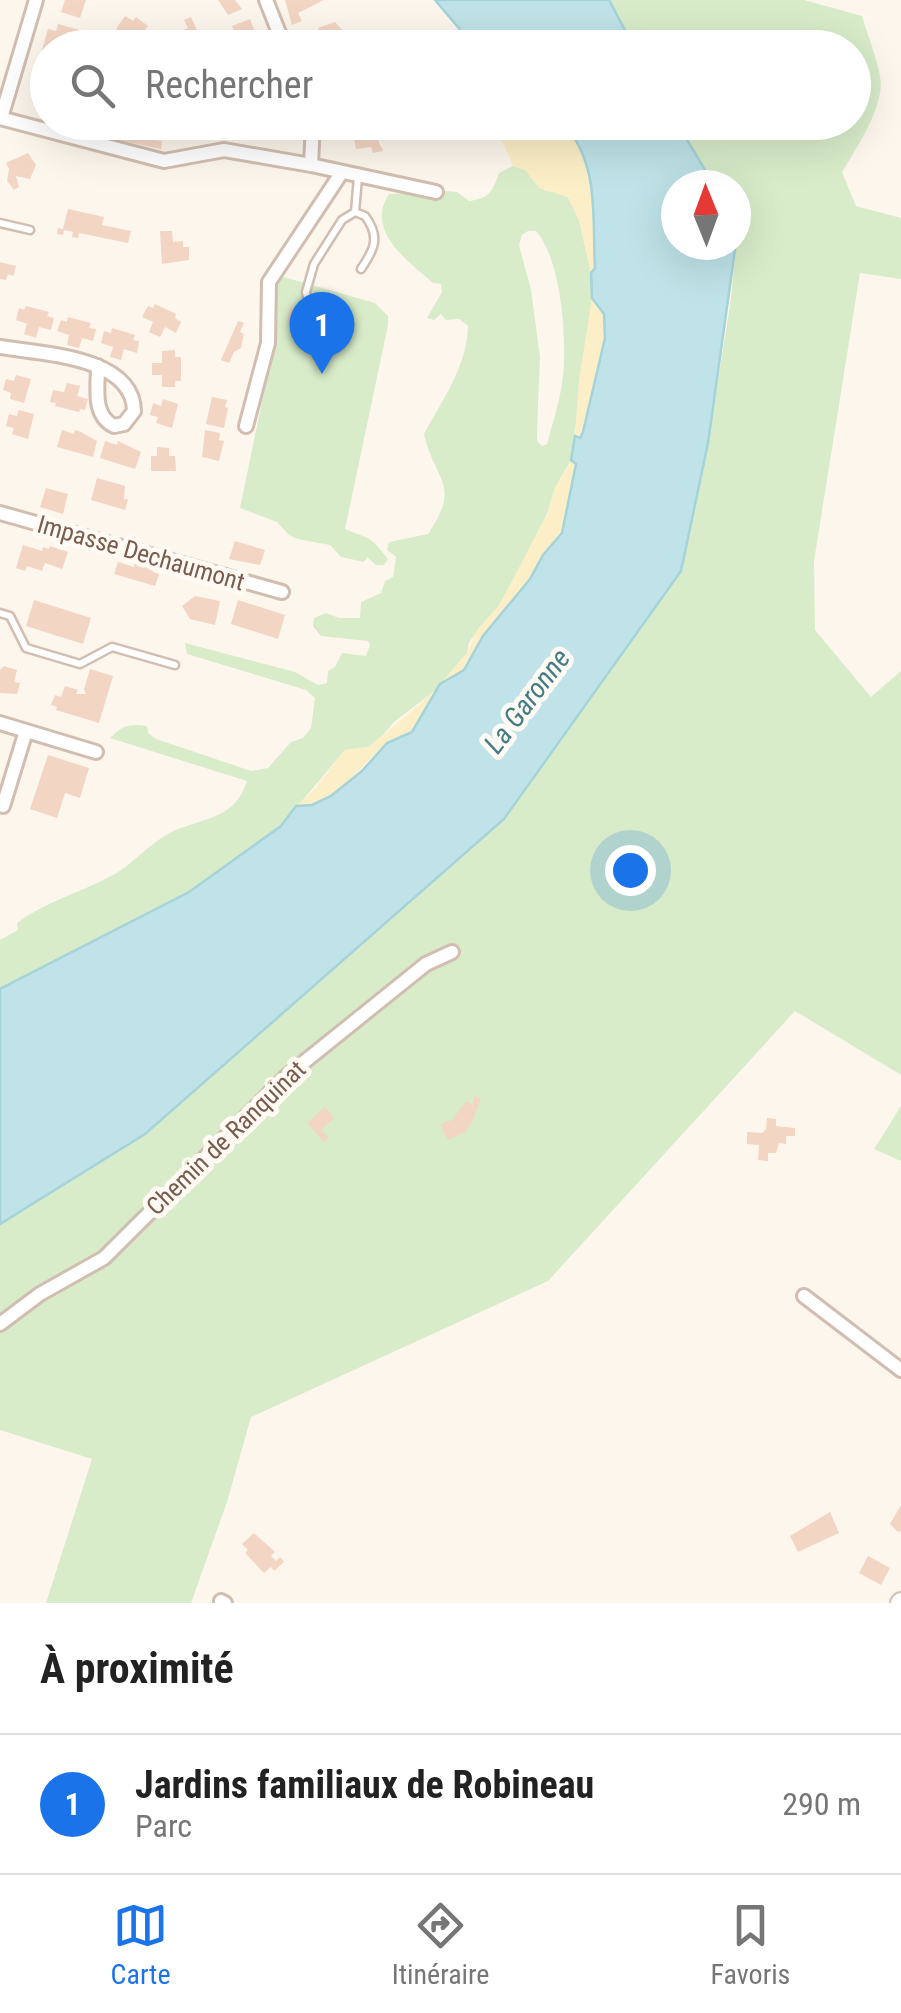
<!DOCTYPE html>
<html lang="fr">
<meta charset="utf-8">
<style>
:root{--surface:#fff;--page:#f6f6f6;--text:#222;--muted:#767676;--line:#e0e0e0;--accent:#1a73e8}
body{margin:0;font-family:"Roboto Condensed",sans-serif;background:var(--page);color:var(--text)}
.compass{position:absolute;left:661px;top:170px;width:90px;height:90px;border-radius:50%;background:var(--surface);box-shadow:0 10px 40px #0002;rotate:359deg}
.you{position:absolute;left:630px;top:870px;width:35px;height:35px;margin:-25px;border:8px solid #fff;border-radius:50%;background:#1a73e8;box-shadow:0 0 0 15px #1a73e833}
.badge{display:grid;place-items:center;width:65px;height:65px;border-radius:50%;background:var(--accent);color:#fff;font-size:32px;font-weight:700}
.pin{position:absolute;translate:-50% -82px;filter:drop-shadow(0 2px 5px #0008)}
.pin::after{content:'';position:absolute;top:52px;width:35px;height:30px;background:inherit;clip-path:polygon(0 0,100% 0,50% 100%)}
.list{margin:0;padding:0;list-style:none}
h2{display:flex;justify-content:space-between;align-items:center;height:130px;margin:0;padding:0 40px;font-size:42px}
h2 small{font-size:32px;font-weight:400;color:var(--muted)}
.list li{display:grid;grid-template-columns:65px 1fr auto;gap:30px;align-items:center;box-sizing:border-box;height:140px;padding:0 40px;border-top:2px solid var(--line)}
.list b{display:block;font-size:38px;white-space:nowrap}
.list p{margin:0;font-size:32px;white-space:nowrap;color:var(--muted)}
.list em{font-size:32px;font-style:normal;color:var(--muted)}
.icon{flex:none;width:55px;height:55px;fill:none;stroke:currentColor;stroke-width:2;stroke-linecap:round;stroke-linejoin:round}
.map{position:relative;flex:none;width:901px;height:1603px;overflow:hidden}
.search{position:absolute;background:var(--surface);box-shadow:0 10px 40px #0002;left:30px;right:30px;top:30px;height:110px;display:flex;align-items:center;gap:25px;box-sizing:border-box;padding:0 35px;border-radius:55px;color:var(--muted);font-size:38px}
.sheet{height:270px;background:var(--surface)}
nav{display:flex;justify-content:space-around;align-items:center;box-sizing:border-box;height:140px;border-top:2px solid var(--line);background:var(--surface);font-size:28px;color:var(--muted)}
nav a{display:grid;justify-items:center;gap:5px}
nav .on{color:var(--accent)}
.map>svg:first-child{display:block}
.green{fill:#d8ecc9;fill-rule:evenodd}
.sand{fill:#fcefc7}
.water{fill:#bfe3e8;stroke:#a5d3da;stroke-width:2.5}
.building{fill:#f3d5c3}
.lines{fill:none;stroke-linecap:round;stroke-linejoin:round}
.lane-casing{stroke:#d1beb0;stroke-width:11}
.street-casing{stroke:#d1beb0;stroke-width:18}
.secondary-casing{stroke:#d6c0b0;stroke-width:22}
.lane{stroke:#fff;stroke-width:6}
.street{stroke:#fff;stroke-width:12}
.secondary{stroke:#fff;stroke-width:18}
.labels{text-anchor:middle;dominant-baseline:central;stroke-width:10;stroke-linejoin:round;paint-order:stroke}
.street-label{font-size:25px;fill:#7a5c4d;stroke:#fffaf3}
.water-label{font-size:28px;font-style:italic;fill:#437c86;stroke:#fffaf3}
</style>
<div class="map">
<svg width="901" height="1603" viewBox="0 0 901 1603">
<rect width="100%" height="100%" fill="#fdf6ec"/>
<path class="green" d="M609,0h195l58,16c5,18 19,52 19,69 -2,29 -24,63 -39,87l14,34 45,12v61l-41,-6 -46,288 1,69 56,67 30,-26v404l-106,-64 -247,270 -297,136 -24,85 -36,101h-145l46,-144 -92,-29v-206l145,-90 359,-315 128,-178 49,-70 27,-128 23,-144 7,-71 -2,-43h-22l-37,-62 177,-1v-74l-220,-1z
M513,166l12,4 21,21 14,1 8,5 11,23 12,53 1,25 -21,162 -16,28 -8,26 -22,44 -25,46 -31,38 -2,11 -31,37 -42,32 -11,13 -14,12 -24,3 -64,76 -92,66 -189,97v-49l18,-10 -1,-7c28,-21 65,-31 96,-48 23,-13 39,-35 63,-45 32,-13 59,-12 71,-49l-137,-43c11,-12 20,-15 37,-12l1,7 8,6 95,32 17,-3 23,-26 12,-4 8,-10 4,-30 -9,-8 -119,-36 -2,-11 110,29 23,13 9,-2 1,-12 7,-4 7,-14 24,3 4,-11 -2,-4 -47,-5 -8,-10 1,-8 12,-5 13,5h21l1,-16 20,-9 4,-12 8,-4 3,-20 -9,-7 2,-8 39,-8c34,-50 7,-52 -4,-100 19,-35 43,-68 44,-108l-9,-7 -13,1 -5,-6 -7,6 -7,-2 15,-26 -1,-8 -8,-1c-26,-23 -68,-52 -44,-89l56,-3 12,1 12,9c21,-3 23,-9 30,-28zM528,231h8c25,28 31,106 27,144 -2,23 -10,46 -16,69l-5,2 -5,-5v-9l3,-75 -9,-67 -12,-45 3,-10z
M280,276l95,27 13,13v9l-43,204c27,11 25,7 43,30l-4,6h-8l-9,-8 -3,5 -23,-5 -11,-12 -32,-6 -9,-4 -12,-13 -37,-14 34,-164 -2,-35z
M901,1106v55l-27,-12z"/>
<path class="sand" d="M498,123h66c36,44 28,91 31,145l-4,5 -12,-53 -11,-23 -29,-9 -14,-18 -12,-4 -13,-30z
M592,298l12,16 1,24 -25,101 -5,-3 4,-56z
M571,460l5,4 -14,69 -19,22 -13,24 -47,57 -19,34 -24,14 27,-31 10,-23 23,-26 47,-90 8,-26z
M436,690c-3,13 -17,39 -29,46 -7,5 -16,4 -22,9 -31,25 -44,59 -89,61l18,-16 31,-40 24,-3z"/>
<path class="water" d="M435,0h174l25,47h-152l-19,-14z
M564,123h113l37,62h-38v60h60v-21l2,4 -30,215 -27,128 -177,248 -359,315 -145,90v-235l189,-97 92,-66 15,-20 16,-1 19,-9 31,-25 25,-28 25,-11 28,-48 24,-14 19,-34 47,-57 13,-24 19,-22 14,-69 -5,-4 4,-24 5,2 3,-6 22,-94 -1,-24 -12,-16 -1,-25 4,-5c-3,-54 5,-101 -31,-145z"/>
<path class="building" d="M65,0h21l-6,18 -19,-6z
M218,0h17l7,9 -14,6z
M285,0h39l-26,13 4,8 -10,4z
M125,16l8,5 3,-4 12,9 -12,17 -20,-14z
M191,17l10,22 -25,8 -5,-12 17,-7 -4,-8z
M250,19l11,29h-30l9,-4 -8,-18z
M335,22l9,10 -13,5 4,11h-28l16,-7 -5,-13z
M58,24l25,7 -4,17 -37,2 6,-21 8,2z
M243,122h28l-4,18 -26,-7z
M376,124l4,3 2,8 -6,1 7,15 -10,2 -2,-6 -15,2 -4,-20z
M120,136l42,5 -1,8 -42,-9z
M28,153l8,12 -6,14 -14,-3 3,11 -5,3 -7,-9 2,-12 -3,-6z
M68,209l36,8 -2,8 29,6 -3,12 -49,-10 -1,5 -6,-1 1,-5 -9,-2 -1,5 -6,-1 1,-6 5,1z
M160,231h12l1,11 10,-1v6h6v13l-27,4z
M0,262l16,4 -3,10 -5,-2 -2,6 -6,-1z
M155,304l21,10 -1,4 6,4 -5,11 -11,-6 -5,10 -11,-5 4,-10 -11,-5 6,-11 5,2z
M26,306l23,6 -2,4 7,2 -3,12 -12,-3 -3,11 -12,-4 3,-10 -11,-4 3,-12 5,2z
M296,306l6,1 -3,15 -12,1 3,-15 6,1z
M68,317l23,6 -2,5 7,1 -3,12 -11,-3 -3,10 -12,-3 2,-10 -12,-4 4,-11 6,2z
M238,321l6,2 -4,9 4,2 -3,14 -7,4 -5,11 -8,-3z
M112,328l23,7 -2,5 6,1 -2,12 -13,-4 -3,11 -11,-3 3,-10 -12,-4 3,-12 7,2z
M175,350v7h6v24h-6v6h-13v-12h-10v-12h10v-12z
M16,375l15,4 -7,24 -14,-4 1,-6 -8,-3 3,-11 8,2z
M67,383l13,3 -3,10 11,3 -3,11 -5,-1 -1,3 -24,-6 1,-3 -6,-1 3,-12 11,2z
M212,397l15,3 -2,7 3,1 -4,20 -18,-4z
M163,399l15,5 -6,24 -16,-5 2,-6 -8,-2 3,-12 8,3z
M19,410l15,4 -6,25 -16,-5 2,-6 -8,-2 3,-12 8,2z
M62,430l12,4 1,-4 6,2 16,9 -4,16 -36,-10z
M205,430l15,3 -1,7 5,1 -5,20 -17,-4z
M105,441l12,4 1,-4 23,11 -6,17 -35,-11z
M157,447l12,1v8h6l1,15h-25v-15h6z
M97,478l28,8 -1,13h4l-3,11 -34,-10z
M46,488l22,6 -5,20 -23,-7z
M235,541l30,9 -5,15 -31,-6z
M23,545l19,6 1,-4 6,2 1,-3 18,6 -6,17 -17,-6 -3,8 -15,-5 -2,5 -9,-3z
M136,557l20,6 -3,9 6,2 -4,12 -41,-12 4,-12 16,5z
M195,596l25,5 -5,24 -25,-6 -8,-13z
M34,600l57,18 -8,26 -57,-18z
M238,600l47,15 -7,24 -47,-15z
M4,666l13,4 -3,12 6,1 -3,11 -17,-1v-23z
M90,669l23,7 -14,47 -43,-13 1,-3 -6,-2 4,-10 6,2 4,-11 13,4 -2,4h10l-2,-5z
M48,755l41,13 -9,30 -15,-5 -8,25 -27,-9z
M474,1096l7,2 -9,24 -7,10 -17,8 -8,-16 12,-4 14,-19 7,4z
M325,1107l9,11 -13,12 8,8 -5,4 -17,-19z
M767,1118l9,1v7l19,2v8h-9v8l-7,-1 -3,10h-8v8l-10,-1 1,-15 -12,-1v-12l15,1 4,-4z
M901,1505v26l-3,1 -8,-8z
M830,1512l9,21 -41,19 -8,-16z
M254,1533l21,19 -4,4 5,5 4,-4 4,5 -10,9 -3,-4 -7,6 -19,-20 3,-3 -6,-6z
M868,1556l22,12 -9,17 -22,-12z"/>
<g class="lines">
<defs>
<path id="lane" d="M355,212l10,4c16,21 9,34 -4,53
M355,212l3,-35
M0,223l30,7
M306,337l5,-23 -5,-22 8,-28 28,-44 13,-8
M0,613l10,3 16,32 54,16 32,-17 63,18"/>
<path id="street" d="M266,0l19,48
M0,118l164,43 60,-11 87,15 125,27
M1,118l35,-118
M311,165l2,-43
M0,347c42,7 133,9 134,64l-10,13 -10,2c-22,-11 -16,-38 -16,-60
M246,426l22,-83 1,-61 73,-110
M0,513l282,79
M0,723l96,29
M3,806l23,-75
M804,1296l97,74
M0,1324l40,-30 64,-36 184,-183 138,-111 26,-12
M221,1601l4,2"/>
<path id="secondary" d="M900,1603l1,-1"/>
</defs>
<use href="#lane" class="lane-casing"/>
<use href="#street" class="street-casing"/>
<use href="#secondary" class="secondary-casing"/>
<use href="#lane" class="lane"/>
<use href="#street" class="street"/>
<use href="#secondary" class="secondary"/>
</g>
<g class="labels">
<g class="street-label">
<text transform="translate(141 553) rotate(16)">Impasse Dechaumont</text>
<text transform="translate(226 1138) rotate(-44)">Chemin de Ranquinat</text>
</g>
<g class="water-label">
<text transform="translate(527 701) rotate(-53)">La Garonne</text>
</g>
</g>
</svg>
<svg class="compass" viewBox="-18 -18 36 36"><path d="M0-13l5 13h-10z" fill="#e53935"/><path d="M0 13l5-13h-10z" fill="#767676"/></svg>
<div class="you"></div>
<div class="pin badge" style="left:322px;top:374px">1</div>
<div class="search"><svg class="icon" aria-label="search" viewBox="0 0 24 24"><circle cx="10" cy="10" r="6"/><path d="M15 15l6 6"/></svg>Rechercher</div>
</div>
<section class="sheet">
<h2>À proximité<small></small></h2>
<ul class="list">
<li><span class="badge">1</span><div><b>Jardins familiaux de Robineau</b><p>Parc</p></div><em>290 m</em></li>
</ul>
</section>
<nav>
<a class="on"><svg class="icon" aria-label="map" viewBox="0 0 24 24"><path d="M3 6l6-2 6 2 6-2v14l-6 2-6-2-6 2zM9 4v14M15 6v14"/></svg>Carte</a>
<a><svg class="icon" aria-label="directions" viewBox="0 0 24 24"><path d="M12 3l9 9-9 9-9-9zM9 14v-3h6M13 9l2 2-2 2"/></svg>Itinéraire</a>
<a><svg class="icon" aria-label="saved" viewBox="0 0 24 24"><path d="M7 4h10v16l-5-4-5 4z"/></svg>Favoris</a>
</nav>
